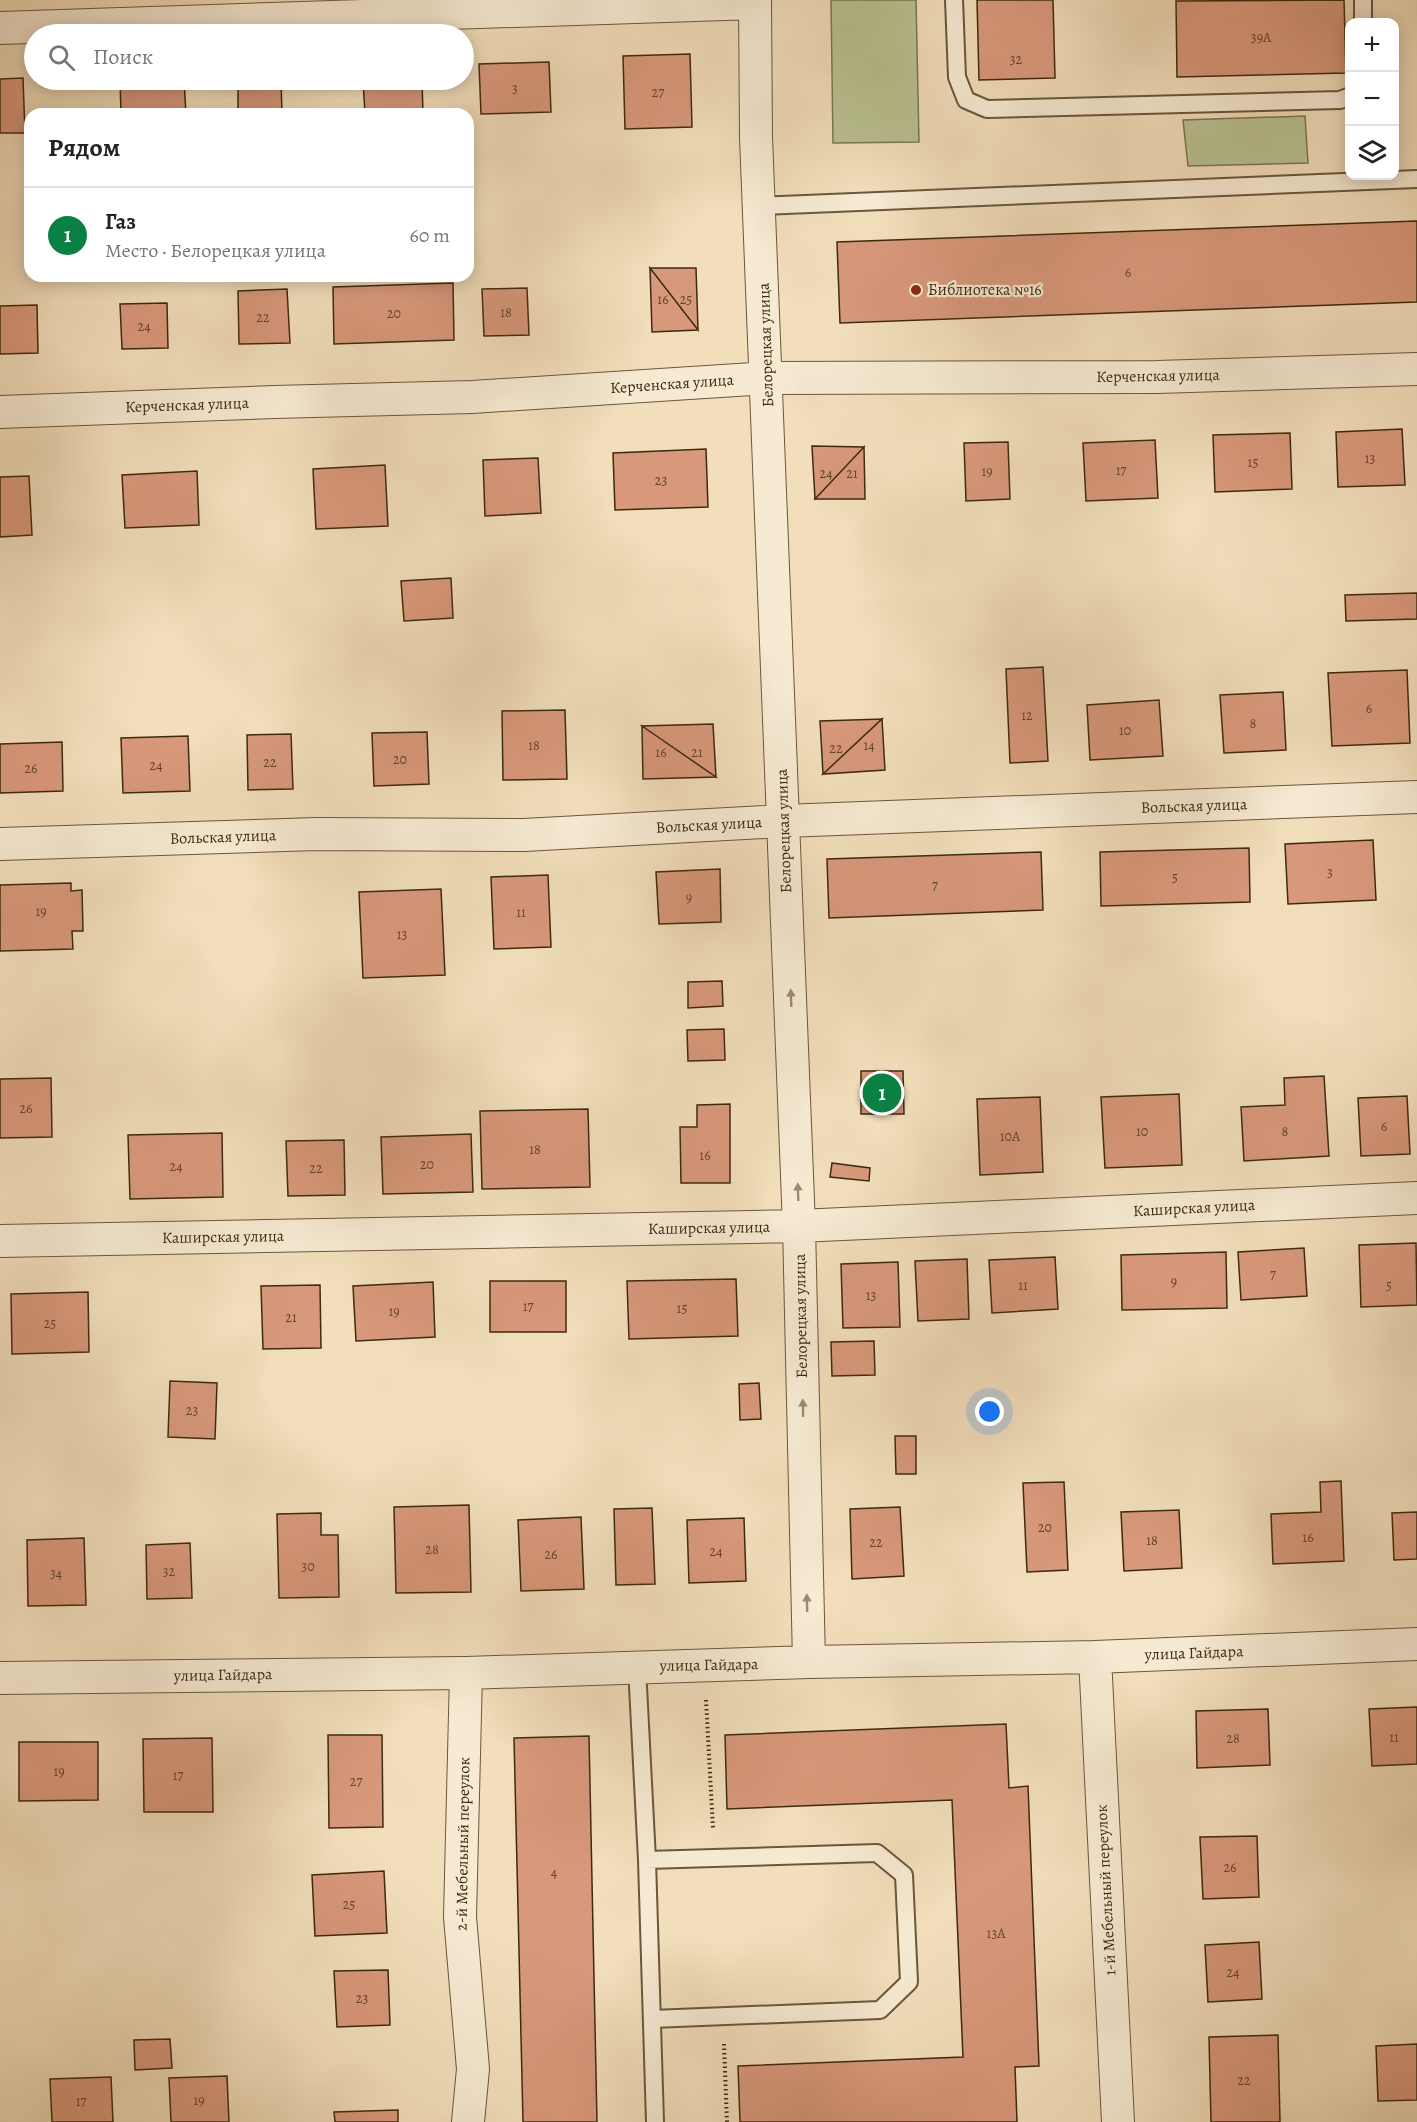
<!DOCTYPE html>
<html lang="ru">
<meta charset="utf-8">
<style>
:root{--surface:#fff;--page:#f6f6f6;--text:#222;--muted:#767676;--line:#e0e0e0;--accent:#0b8043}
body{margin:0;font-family:Alegreya,serif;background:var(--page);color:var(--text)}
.controls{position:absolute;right:18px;top:18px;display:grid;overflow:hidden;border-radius:12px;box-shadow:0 3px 15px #0003}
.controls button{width:54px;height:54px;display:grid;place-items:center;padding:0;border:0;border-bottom:2px solid var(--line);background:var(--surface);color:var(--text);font:30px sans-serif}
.you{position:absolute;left:990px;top:1412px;width:21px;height:21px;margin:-15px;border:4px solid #fff;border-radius:50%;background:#1a73e8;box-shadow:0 0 0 9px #1a73e833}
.badge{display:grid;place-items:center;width:39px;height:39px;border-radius:50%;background:var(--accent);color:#fff;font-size:20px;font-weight:700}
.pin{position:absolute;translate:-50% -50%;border:3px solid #fff;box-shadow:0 2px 6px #0006}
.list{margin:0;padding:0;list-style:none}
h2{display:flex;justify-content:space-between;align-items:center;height:78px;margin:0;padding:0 24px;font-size:26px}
h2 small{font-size:20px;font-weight:400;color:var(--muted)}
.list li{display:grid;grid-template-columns:39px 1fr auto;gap:18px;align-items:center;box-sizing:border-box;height:96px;padding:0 24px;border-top:2px solid var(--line)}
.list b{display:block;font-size:22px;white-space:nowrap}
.list p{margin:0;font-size:20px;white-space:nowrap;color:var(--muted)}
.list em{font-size:20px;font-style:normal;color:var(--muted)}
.icon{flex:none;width:33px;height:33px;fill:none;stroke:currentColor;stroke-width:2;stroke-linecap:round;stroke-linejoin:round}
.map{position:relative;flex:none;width:1417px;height:2122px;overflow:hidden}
.search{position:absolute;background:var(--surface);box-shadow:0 3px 15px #0003;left:24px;top:24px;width:450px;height:66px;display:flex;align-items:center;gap:15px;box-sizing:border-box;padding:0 21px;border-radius:33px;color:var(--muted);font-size:22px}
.panel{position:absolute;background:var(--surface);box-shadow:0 3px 15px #0003;left:24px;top:108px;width:450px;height:174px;border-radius:18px}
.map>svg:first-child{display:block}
.green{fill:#b9c191;stroke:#7c7650;stroke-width:1.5}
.building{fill:#d8987b;stroke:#3e2a0f;stroke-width:1.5}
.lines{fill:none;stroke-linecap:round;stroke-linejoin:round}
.lane-casing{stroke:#6b573a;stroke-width:20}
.street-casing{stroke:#6b573a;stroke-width:34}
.path{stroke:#3e2a0f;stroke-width:4;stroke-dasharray:1.5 3;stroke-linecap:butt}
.lane{stroke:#f7ead3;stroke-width:16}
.street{stroke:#f7ead3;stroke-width:32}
.oneway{fill:#9a8a71}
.poi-dot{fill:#8f2418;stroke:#f7ead3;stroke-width:2}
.labels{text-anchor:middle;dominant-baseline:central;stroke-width:4.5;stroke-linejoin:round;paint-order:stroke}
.number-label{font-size:14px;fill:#64462a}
.poi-label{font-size:16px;fill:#3e2a0f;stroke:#f7ead3;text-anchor:start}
.street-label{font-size:16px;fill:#3e2a0f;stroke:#f7ead3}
</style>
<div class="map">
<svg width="1417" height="2122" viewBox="0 0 1417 2122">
<rect width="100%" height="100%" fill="#f2debb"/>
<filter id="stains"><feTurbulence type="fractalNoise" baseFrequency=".00333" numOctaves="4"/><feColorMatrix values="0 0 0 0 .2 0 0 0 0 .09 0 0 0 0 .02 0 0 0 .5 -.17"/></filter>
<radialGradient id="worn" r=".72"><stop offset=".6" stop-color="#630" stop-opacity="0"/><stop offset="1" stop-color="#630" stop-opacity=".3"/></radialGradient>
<path class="green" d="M831,0h85l3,142 -86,1z
M1305,116l3,47 -120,3 -5,-46z"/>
<path class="building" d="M977,0h76l2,78 -76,2z
M1344,0l2,73 -169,4 -1,-76z
M690,54l2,73 -67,2 -2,-73z
M549,62l2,50 -70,2 -2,-50z
M23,78l2,55h-25v-54z
M120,80h64l2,34h-65z
M238,80h43l1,34h-44z
M363,80h59l1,34h-58z
M1417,221v81l-577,21 -3,-81z
M650,268h46l2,62z
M650,268l48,62 -46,2z
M453,283l1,57 -120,4 -1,-57z
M527,288l2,47 -45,1 -2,-47z
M287,289l3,54 -51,1 -1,-53z
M167,303l1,45 -46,1 -2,-45z
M37,305l1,48 -38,1v-48z
M1402,429l3,56 -67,2 -2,-55z
M1290,433l2,56 -77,3 -2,-57z
M1155,440l3,58 -72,3 -3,-58z
M1008,442l2,57 -44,2 -2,-58z
M812,446l52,1 -49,52z
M864,447l1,52h-50z
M706,449l2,58 -93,3 -2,-57z
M538,458l3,55 -56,3 -2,-56z
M385,465l3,61 -72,3 -3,-60z
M197,471l2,54 -74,3 -3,-53z
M29,476l3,59 -32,2v-60z
M451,578l2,40 -49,3 -3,-40z
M1417,593v26l-71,2 -1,-26z
M1043,667l5,94 -38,2 -4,-94z
M1407,670l3,73 -78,3 -4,-73z
M1283,692l3,58 -62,3 -4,-58z
M1159,700l4,56 -73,4 -3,-55z
M565,710l2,69 -64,1 -1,-69z
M882,719l-59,55 -3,-53z
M882,719l3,51 -62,4z
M713,724l3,53 -74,-51z
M642,726l74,51 -73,2z
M427,732l2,52 -55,2 -2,-53z
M291,734l2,55 -45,1 -1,-55z
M188,736l2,55 -67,2 -2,-55z
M62,742l1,49 -63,2v-49z
M1373,840l3,60 -88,4 -3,-60z
M1249,848l1,54 -149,4 -1,-54z
M1041,852l2,58 -214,8 -2,-59z
M720,869l1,53 -62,2 -3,-52z
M548,875l3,72 -57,2 -3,-72z
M71,883v8l11,-1 1,41h-11l1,18 -73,2v-66z
M441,889l4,86 -82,3 -4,-86z
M722,981l1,25 -35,2v-26z
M724,1029l1,31 -37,1 -1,-31z
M861,1071h42l1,43h-43z
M1324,1076l5,80 -85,5 -3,-54 44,-2 -1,-27z
M51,1078l1,59 -52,1v-59z
M1179,1094l3,71 -77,3 -4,-71z
M1407,1096l3,58 -49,2 -3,-58z
M1040,1097l3,75 -63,3 -3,-76z
M730,1104v79h-49l-1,-56h17v-22z
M588,1109l2,78 -108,2 -2,-78z
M222,1133l1,64 -93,2 -2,-64z
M471,1134l2,58 -90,2 -2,-57z
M344,1140l1,55 -57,1 -2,-55z
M832,1163l38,5 -1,13 -39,-4z
M1416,1243l1,62 -56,2 -2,-62z
M1304,1248l3,48 -66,4 -3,-48z
M1226,1252l1,56 -105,2 -1,-55z
M1055,1257l3,52 -66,4 -3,-53z
M967,1259l2,60 -51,2 -3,-60z
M898,1262l2,65 -57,1 -2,-64z
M736,1279l2,57 -109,3 -2,-58z
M490,1281h76v51h-76z
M433,1282l2,55 -79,4 -3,-55z
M320,1285l1,63 -58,1 -2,-63z
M88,1292l1,60 -77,2 -1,-60z
M874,1341l1,34 -43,1 -1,-34z
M170,1381l47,2 -2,56 -47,-2z
M759,1383l2,36 -21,1 -1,-36z
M895,1436h21v38h-20z
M1341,1481l3,80 -71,3 -2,-50 50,-2 -1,-30z
M1064,1482l4,88 -41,2 -4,-89z
M469,1505l2,87 -75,1 -2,-86z
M900,1507l4,69 -52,3 -2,-70z
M652,1508l3,76 -39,1 -2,-76z
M1179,1510l3,58 -58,3 -3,-59z
M1417,1512v47l-23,1 -2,-47z
M321,1513v22h17l1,62 -60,1 -2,-84z
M581,1517l3,72 -63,2 -3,-71z
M744,1518l2,63 -57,2 -2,-63z
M84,1538l2,67 -58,1 -1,-66z
M190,1543l2,55 -45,1 -1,-54z
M1417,1707v57l-45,2 -3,-57z
M1268,1709l2,56 -73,3 -1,-57z
M1006,1724l3,64 19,-2 11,280 -24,1 2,55h-277l-2,-56 225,-9 -11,-257 -225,9 -2,-74z
M328,1735h54l1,92 -54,1z
M589,1736l8,386h-74l-9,-384z
M212,1738l1,74h-69l-1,-73z
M19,1742h79v58l-79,1z
M1257,1836l2,61 -56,2 -3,-62z
M384,1871l3,62 -72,3 -3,-61z
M1259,1942l3,57 -54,3 -3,-57z
M388,1970l2,55 -53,2 -3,-56z
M1278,2035l2,87h-69l-2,-85z
M170,2039l2,29 -37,2 -1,-30z
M1417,2044v56l-39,1 -2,-55z
M227,2076l2,46h-58l-2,-44z
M111,2077l2,45h-61l-2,-43z
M398,2110v12h-63l-1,-10z"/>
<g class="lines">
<defs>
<path id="lane" d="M954,0l3,77 9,23 21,9 353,-9 10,-4
M1363,0v22
M759,206l658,-27
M637,1667l10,193 8,262
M647,1860l230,-7 27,22 5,107 -29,28 -228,9"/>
<path id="street" d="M755,0l1,137 43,1089 10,436
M0,28l755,-25
M0,412l274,-10 198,-5 295,-19 390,-1 260,-8
M0,844l317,-10 207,1 260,-14 633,-24
M0,1241l799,-15 618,-28
M1095,1657l23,465
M466,1673l-6,244 13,152 -5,53
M0,1678l466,-5 343,-11 286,-5 322,-13"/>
</defs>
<use href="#lane" class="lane-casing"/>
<use href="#street" class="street-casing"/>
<path class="path" d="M706,1700l7,128
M724,2044l3,78"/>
<use href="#lane" class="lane"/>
<use href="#street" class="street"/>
</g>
<defs><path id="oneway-solid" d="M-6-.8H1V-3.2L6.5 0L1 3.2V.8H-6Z" transform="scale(1.5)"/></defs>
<g class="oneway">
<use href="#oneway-solid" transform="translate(791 998) rotate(-92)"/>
<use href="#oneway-solid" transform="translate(798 1192) rotate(-92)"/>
<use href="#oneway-solid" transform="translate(803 1408) rotate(-91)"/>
<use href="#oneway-solid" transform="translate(807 1603) rotate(-91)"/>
</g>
<circle class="poi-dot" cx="916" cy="290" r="6"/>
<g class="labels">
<g class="number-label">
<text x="1261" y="37">39А</text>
<text x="1016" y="59">32</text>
<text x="515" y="88">3</text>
<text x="658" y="92">27</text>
<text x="1128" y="272">6</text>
<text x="663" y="299">16</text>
<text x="686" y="299">25</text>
<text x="506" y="312">18</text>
<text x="394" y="313">20</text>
<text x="263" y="317">22</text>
<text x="144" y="326">24</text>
<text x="1370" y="458">13</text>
<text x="1253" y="462">15</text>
<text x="1121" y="470">17</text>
<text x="987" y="471">19</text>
<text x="826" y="473">24</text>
<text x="852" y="473">21</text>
<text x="661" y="480">23</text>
<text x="1369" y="708">6</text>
<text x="1027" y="715">12</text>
<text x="1253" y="723">8</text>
<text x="1125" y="730">10</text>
<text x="534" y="745">18</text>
<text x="869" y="745">14</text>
<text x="836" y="748">22</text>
<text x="661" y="752">16</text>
<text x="697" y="752">21</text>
<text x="400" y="759">20</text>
<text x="270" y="762">22</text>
<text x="156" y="765">24</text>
<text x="31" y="768">26</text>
<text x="1330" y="872">3</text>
<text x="1175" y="877">5</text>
<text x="935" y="885">7</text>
<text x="689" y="897">9</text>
<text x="41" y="911">19</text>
<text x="521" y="912">11</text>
<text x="402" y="934">13</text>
<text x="26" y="1108">26</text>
<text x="1384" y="1126">6</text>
<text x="1142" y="1131">10</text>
<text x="1285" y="1131">8</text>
<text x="1010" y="1136">10А</text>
<text x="535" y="1149">18</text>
<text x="705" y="1155">16</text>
<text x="427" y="1164">20</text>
<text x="176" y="1166">24</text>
<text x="316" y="1168">22</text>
<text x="1273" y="1274">7</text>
<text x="1174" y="1281">9</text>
<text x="1023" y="1285">11</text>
<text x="1389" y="1285">5</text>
<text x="871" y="1295">13</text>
<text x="528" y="1306">17</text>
<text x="682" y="1308">15</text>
<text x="394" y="1311">19</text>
<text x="291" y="1317">21</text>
<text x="50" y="1323">25</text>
<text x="192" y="1410">23</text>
<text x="1045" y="1527">20</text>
<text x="1308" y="1537">16</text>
<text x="1152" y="1540">18</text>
<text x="876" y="1542">22</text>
<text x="432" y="1549">28</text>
<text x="716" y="1551">24</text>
<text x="551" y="1554">26</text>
<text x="308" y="1566">30</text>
<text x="169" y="1571">32</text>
<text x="56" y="1573">34</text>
<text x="1394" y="1737">11</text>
<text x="1233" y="1738">28</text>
<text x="59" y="1771">19</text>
<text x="178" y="1775">17</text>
<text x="356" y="1781">27</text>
<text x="1230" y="1867">26</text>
<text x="554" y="1872">4</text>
<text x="349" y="1904">25</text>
<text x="996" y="1933">13А</text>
<text x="1233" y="1972">24</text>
<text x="362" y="1998">23</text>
<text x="1244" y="2080">22</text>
<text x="199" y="2100">19</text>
<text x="81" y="2101">17</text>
</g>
<g class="poi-label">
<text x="928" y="290">Библиотека №16</text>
</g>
<g class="street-label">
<text transform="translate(766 345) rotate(-92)">Белорецкая улица</text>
<text transform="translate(1158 376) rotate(-1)">Керченская улица</text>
<text transform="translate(672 384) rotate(-4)">Керченская улица</text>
<text transform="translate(187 405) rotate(-2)">Керченская улица</text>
<text transform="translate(1194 806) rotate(-2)">Вольская улица</text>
<text transform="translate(709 825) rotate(-3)">Вольская улица</text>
<text transform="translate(784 831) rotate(-92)">Белорецкая улица</text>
<text transform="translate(223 837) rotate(-2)">Вольская улица</text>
<text transform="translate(1194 1208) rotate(-3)">Каширская улица</text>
<text transform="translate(709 1228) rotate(-1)">Каширская улица</text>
<text transform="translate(223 1237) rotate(-1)">Каширская улица</text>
<text transform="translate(801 1316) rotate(-91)">Белорецкая улица</text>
<text transform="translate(1194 1653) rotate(-2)">улица Гайдара</text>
<text transform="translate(709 1665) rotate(-1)">улица Гайдара</text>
<text transform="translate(223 1675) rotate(-1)">улица Гайдара</text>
<text transform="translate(463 1844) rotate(-89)">2-й Мебельный переулок</text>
<text transform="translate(1106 1890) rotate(-93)">1-й Мебельный переулок</text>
</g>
</g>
<rect width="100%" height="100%" filter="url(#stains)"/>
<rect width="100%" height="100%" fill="url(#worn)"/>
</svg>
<div class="controls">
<button>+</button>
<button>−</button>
<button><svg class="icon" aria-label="layers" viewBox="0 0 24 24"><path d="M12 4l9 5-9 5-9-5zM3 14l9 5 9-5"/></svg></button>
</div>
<div class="you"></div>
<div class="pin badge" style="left:882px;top:1093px">1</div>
<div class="search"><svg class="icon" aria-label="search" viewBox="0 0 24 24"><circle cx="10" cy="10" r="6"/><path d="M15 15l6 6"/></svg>Поиск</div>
<section class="panel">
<h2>Рядом<small></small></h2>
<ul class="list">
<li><span class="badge">1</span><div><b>Газ</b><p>Место · Белорецкая улица</p></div><em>60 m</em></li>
</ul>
</section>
</div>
